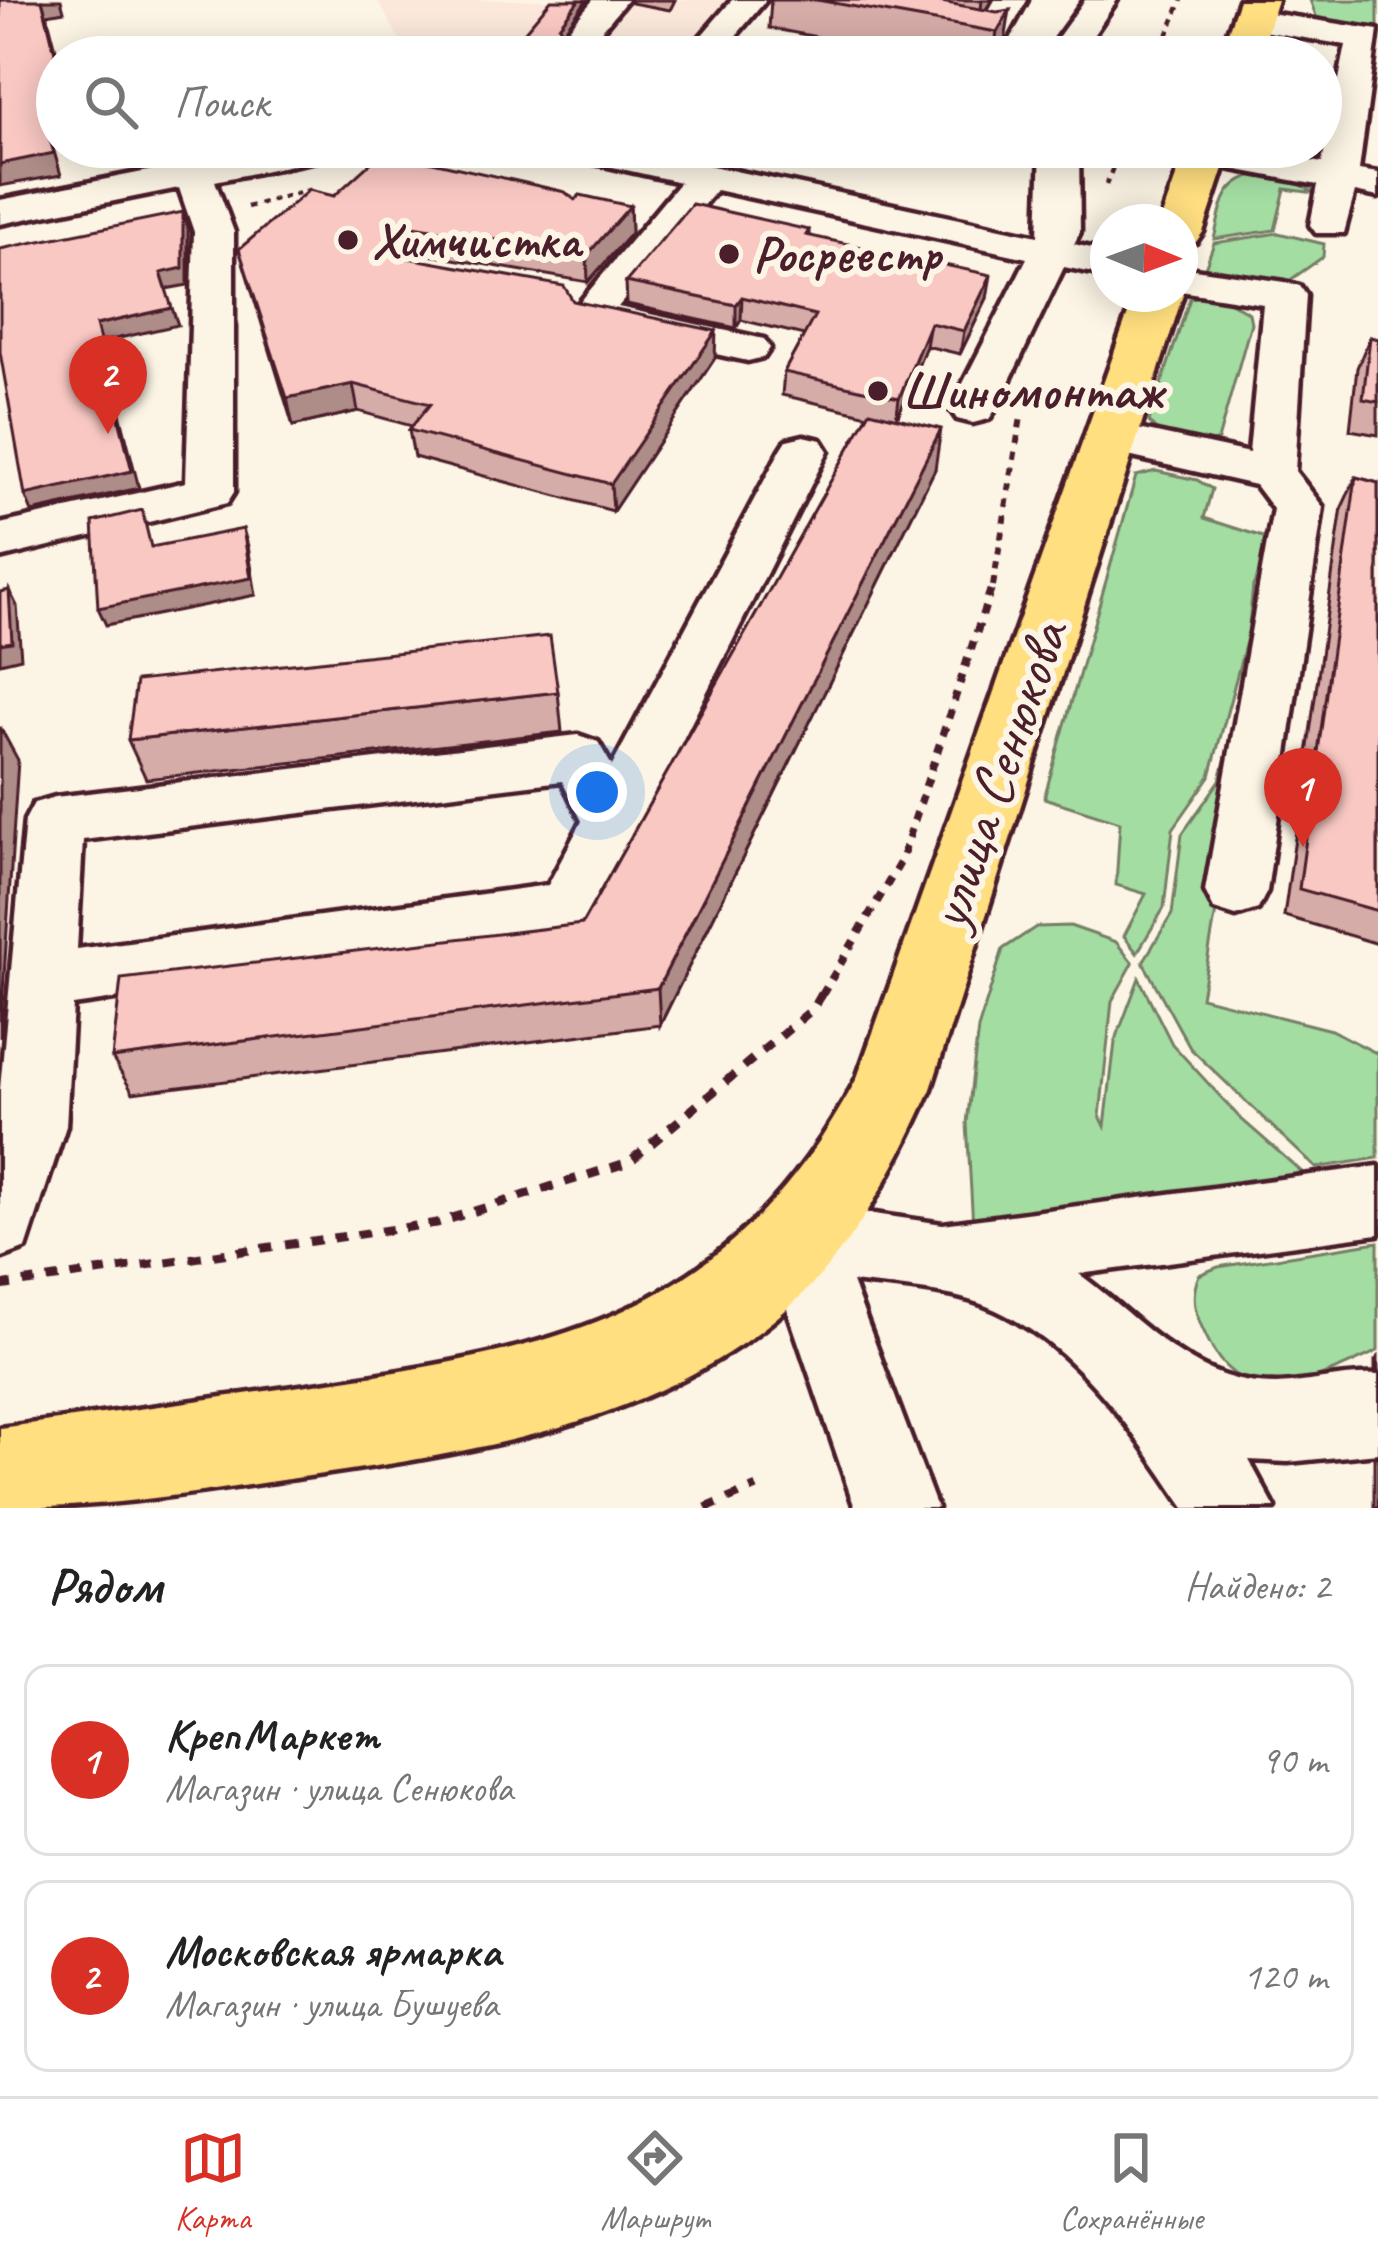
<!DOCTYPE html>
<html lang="ru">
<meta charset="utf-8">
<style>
:root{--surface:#fff;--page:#f2f2f2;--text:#222;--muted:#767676;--line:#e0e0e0;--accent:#d93025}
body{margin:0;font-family:Caveat,sans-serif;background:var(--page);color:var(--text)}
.compass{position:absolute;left:1090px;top:204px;width:108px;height:108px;border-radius:50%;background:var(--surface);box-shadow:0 6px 30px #0003;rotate:91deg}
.you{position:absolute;left:597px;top:792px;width:42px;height:42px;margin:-30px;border:9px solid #fff;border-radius:50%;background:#1a73e8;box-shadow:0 0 0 18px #1a73e833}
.badge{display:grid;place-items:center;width:78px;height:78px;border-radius:50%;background:var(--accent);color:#fff;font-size:39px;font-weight:700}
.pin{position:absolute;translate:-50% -99px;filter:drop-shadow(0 3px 6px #0008)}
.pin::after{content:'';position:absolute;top:63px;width:42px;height:36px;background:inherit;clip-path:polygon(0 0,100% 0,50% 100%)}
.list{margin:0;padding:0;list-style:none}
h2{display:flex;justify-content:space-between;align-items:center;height:156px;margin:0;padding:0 48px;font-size:51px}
h2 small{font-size:39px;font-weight:400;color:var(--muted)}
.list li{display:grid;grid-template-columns:78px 1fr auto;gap:36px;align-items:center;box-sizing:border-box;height:192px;margin:0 24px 24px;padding:0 24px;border:3px solid var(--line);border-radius:24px}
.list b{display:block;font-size:45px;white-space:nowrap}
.list p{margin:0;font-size:39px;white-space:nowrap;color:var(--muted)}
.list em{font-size:39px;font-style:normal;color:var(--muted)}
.icon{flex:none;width:66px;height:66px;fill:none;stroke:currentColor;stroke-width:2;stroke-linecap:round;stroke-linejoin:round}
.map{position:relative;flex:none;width:1378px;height:1508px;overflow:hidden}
.search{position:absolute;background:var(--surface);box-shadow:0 6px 30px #0003;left:36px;right:36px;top:36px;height:132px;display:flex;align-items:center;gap:30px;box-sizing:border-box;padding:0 42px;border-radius:66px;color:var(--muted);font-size:45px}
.sheet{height:588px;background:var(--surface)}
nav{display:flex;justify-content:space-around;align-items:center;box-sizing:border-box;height:168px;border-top:3px solid var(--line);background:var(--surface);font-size:33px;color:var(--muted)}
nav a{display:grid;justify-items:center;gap:6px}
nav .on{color:var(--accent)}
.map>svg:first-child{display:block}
.built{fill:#fbe8db}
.green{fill:#a3dda2;stroke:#767e66;stroke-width:3}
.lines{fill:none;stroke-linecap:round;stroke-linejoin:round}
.minor-casing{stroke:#4a1f2b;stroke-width:9}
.major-casing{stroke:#4a1f2b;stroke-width:9}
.path-far3{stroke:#4a1f2b;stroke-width:4.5;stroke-dasharray:6 6;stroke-linecap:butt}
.path-far2{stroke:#4a1f2b;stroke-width:6;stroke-dasharray:8 8;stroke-linecap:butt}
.path-far1{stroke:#4a1f2b;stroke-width:8;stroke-dasharray:9 9;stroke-linecap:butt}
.path{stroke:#4a1f2b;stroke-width:9;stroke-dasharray:12 12;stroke-linecap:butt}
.minor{fill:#fcf5e5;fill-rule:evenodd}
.major{fill:#ffdf80;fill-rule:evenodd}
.wall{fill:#d6aca8;stroke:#4a1f2b;stroke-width:3}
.shaded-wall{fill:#ae8c88;stroke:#4a1f2b;stroke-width:3}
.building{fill:#f9c8c3;stroke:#4a1f2b;stroke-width:3}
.poi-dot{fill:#4a1f2b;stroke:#fcf5e5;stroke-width:4.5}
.labels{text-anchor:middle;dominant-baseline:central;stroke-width:12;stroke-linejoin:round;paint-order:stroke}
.far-poi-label{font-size:51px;font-weight:bold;fill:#4a1f2b;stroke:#fcf5e5;text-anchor:start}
.street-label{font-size:60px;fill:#4a1f2b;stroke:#fcf5e5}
</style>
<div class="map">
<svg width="1378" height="1508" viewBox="0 0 1378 1508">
<rect width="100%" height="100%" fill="#fcf5e5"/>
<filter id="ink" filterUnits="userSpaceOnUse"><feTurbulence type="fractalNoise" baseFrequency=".00833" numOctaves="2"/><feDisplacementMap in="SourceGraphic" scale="24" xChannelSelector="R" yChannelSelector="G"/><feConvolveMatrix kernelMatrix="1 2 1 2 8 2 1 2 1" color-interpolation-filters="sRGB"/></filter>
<g filter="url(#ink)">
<path class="built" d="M377,0h360l-61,57h-266z"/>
<path class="green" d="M1310,0h68v38l-47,-8 -13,-9z
M1259,174l37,8 19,11 -30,-4 -10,41 -61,9c8,-32 8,-58 45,-65z
M1278,233l46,11 -1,13 -44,31 -76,-15 11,-30z
M1218,295l31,18 2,10 -33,117 -12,4 -46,-9 -11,-13 41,-124z
M1156,471l41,9 15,9 -8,29 62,20 4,15 -17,33 -5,48 -38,142 -37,53 -9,79 -27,45 -13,-17 22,-42 -30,-9 4,-63 -76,-24 92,-322z
M1278,556l-77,441 130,33 47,24v104l-62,10 -126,-120 -47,-86 29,-48 10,-80 38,-54z
M1070,926l46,16 17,21 -21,38 -12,115 5,10 10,-84 24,-64 33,66 68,74 63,55 -330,53 -6,-103 11,-94 25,-80 33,-22z
M1378,1242v109c-59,27 -135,68 -171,-13 -11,-22 -18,-39 -8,-63l19,-8z"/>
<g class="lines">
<defs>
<path id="minor" d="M593,0h34l-29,35 12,22h-34l-12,-23z
M732,0h34l-48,57h-35z
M779,0h72l131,23 13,-23h32l-23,42 -12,3 -197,-35z
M1085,0h32l-27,40 -2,17h-34l2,-17z
M1251,10l127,20 -19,140 19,3v24l-23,-5 -11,41h-28l-6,-8 8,-40 -112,-21 -13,-3 -6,-8 4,-6h44l87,16 24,-118 -107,-18 -5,-7z
M270,147h76l-6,8 -125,26 19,51v260l-7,11 -227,55v-34l186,-42 8,-250 -15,-44 -179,36v-24z
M553,147h71l414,89 3,-89h38l1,85 -6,12 34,8v24l-44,-9 -68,142 -7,10 -16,4 -16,-4 -7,-10 77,-151 -311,-68 -98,117 146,32 6,9 -6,9 -16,4 -157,-34 -15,-4 -6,-9 110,-132 -121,-27z
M1180,267l105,15 15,4 6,9 -11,176 28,36 -56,384 -9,18 -22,7 -22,-7 -9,-18 68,-382 -18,-24 -162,-37 -6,-10 6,-10 17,-5 139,30 14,-149 -83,-13z
M804,436l17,4 7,11 -239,475 -22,8 -494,71 -7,121 -40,122 -26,10v-169l25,-269 9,-17 21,-6 523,-62 20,7 14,24 168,-315 7,-11zM562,781l20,40 -34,64 -471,64 6,-109z
M1378,1166v68l-299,40c64,46 111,110 197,110 35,-1 68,-11 102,-9v78l-90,9 -39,-2 26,48h-90c-50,-74 -105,-159 -189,-198 -42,-20 -98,-22 -144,-28l85,226h-82l-92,-270 10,-25 26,-10 144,21z"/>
<path id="major" d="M1239,0h38l-18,57h-40z
M1187,147h44l-28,85 -7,10 -16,4v-24h-20z
M1180,289l3,5 -252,795c-38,85 -83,171 -157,231 -135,110 -319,135 -485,159 -101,15 -187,29 -289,29v-80c105,-14 210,-29 315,-44 247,-35 416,-69 542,-306l278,-784h45z"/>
</defs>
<use href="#minor" class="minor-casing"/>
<use href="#major" class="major-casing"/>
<path class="path-far3" d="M1158,57l24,-57
M413,159l88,-9 34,8
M1106,185l15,-38
M247,207l66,-18"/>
<path class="path-far2" d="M993,586l28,-169"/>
<path class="path-far1" d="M822,995l79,-134 92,-278"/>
<path class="path" d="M0,1286l437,-63 192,-61 185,-154 9,-16
M706,1508l51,-21"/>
<use href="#minor" class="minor"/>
<use href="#major" class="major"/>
</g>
<path class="wall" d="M629,0h46l-5,10 -39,-7z
M771,0h221l-7,10 19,37 -6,10h-74l-155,-29z
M563,32l12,19 28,6h-71l-17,-3 -1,-10z
M334,196l241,4 55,6 1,27 -43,49 -170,-29 -18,3 173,45 142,57 -102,153 -199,-54 -5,-27 3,-4 -54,-15 -65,15 -54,-177z
M809,230v6l178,62 -27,56 -34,-8 -29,71 38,52 -275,556 -527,68 -21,-35 470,-134 286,-509 -86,-20 2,-23 20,-37 -63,-15 -5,8 -109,-24 -1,-22z
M1370,337l8,2v96l-28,-5 7,-62z
M1356,477l22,6v461l-94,-28 58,-409z
M558,692l4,40 -416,47 -18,-39z
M1378,1357v15l-3,-2v-10z
M1378,1455v53h-4v-50z"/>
<path class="shaded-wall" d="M42,0h19l3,11 -17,3 11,43z
M579,0h8l-27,36 -1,-10z
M982,0h10l-12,18z
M1010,10l-6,37 -6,10h-5l4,-25z
M57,125v22h2l-6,1 8,27 -61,11v-22l46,-37z
M630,206l1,27 -43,49 -1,-27z
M183,212l5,17v56l-22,4 -5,-16z
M414,226l4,27 -17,3 -9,10 -4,-26 9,-11z
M991,275l-4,23 -27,56 4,-23z
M742,297l-1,23 -5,8v-23z
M172,308l6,17 -76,17 37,146 -107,24 -7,-17 71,-170z
M930,323l-4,23 -30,75 3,-23z
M716,331l-1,27 -102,153 -2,-27z
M353,384l5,27 -65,15 -6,-28z
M941,429l-6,40 -275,556 -2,-37z
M243,529l5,17 8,49 -150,30 -8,-17z
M9,590l8,16 4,52 -21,5v-19z
M0,727l18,33 -18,278z"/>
<path class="building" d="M0,0h42l15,61v64l-11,2 8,26 -54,11z
M551,0h28l-20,26 16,25h28l-2,6 -87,-13z
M817,0h113l67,12 13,-2 -13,22z
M384,151l181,41 10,8 5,-5 50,11 -43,49 -173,-29 -17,3 -9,11 9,16 167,30 9,15 143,30 -105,153 -202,-54 21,-26 -77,-20 -66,14 -48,-149 70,-59 25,6z
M692,204l117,26 -3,5 185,40 -27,56 -34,-8 -31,75 -115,-26 31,-57 -73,-18 -6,8 -110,-23z
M183,212v56l-22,5 11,35 -76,17 36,146 -107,24 -25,-143v-103z
M1370,337l8,2v63l-15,-3z
M870,411l71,18 -283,559 -546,70 9,-79 461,-55z
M1356,477l22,6v428l-79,-22z
M142,510l9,37 92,-18 8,49 -153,30 -5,-86z
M9,590l3,52 -12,2v-52z
M550,636l8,56 -430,48 8,-59z"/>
</g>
<g class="poi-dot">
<circle cx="348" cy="240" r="12"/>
<circle cx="729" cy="254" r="12"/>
<circle cx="878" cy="391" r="12"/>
</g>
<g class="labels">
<g class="far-poi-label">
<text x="372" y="240">Химчистка</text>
<text x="753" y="254">Росреестр</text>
<text x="902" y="391">Шиномонтаж</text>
</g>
<g class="street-label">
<text transform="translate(997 775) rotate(-71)">улица Сенюкова</text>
</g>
</g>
</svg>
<svg class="compass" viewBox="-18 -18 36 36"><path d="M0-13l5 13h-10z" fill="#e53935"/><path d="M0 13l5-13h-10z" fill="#767676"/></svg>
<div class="you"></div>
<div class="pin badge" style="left:1303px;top:847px">1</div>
<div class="pin badge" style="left:108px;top:434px">2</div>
<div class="search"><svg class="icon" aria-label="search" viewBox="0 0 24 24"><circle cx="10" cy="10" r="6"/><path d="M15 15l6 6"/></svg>Поиск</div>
</div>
<section class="sheet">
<h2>Рядом<small>Найдено: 2</small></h2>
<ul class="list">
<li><span class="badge">1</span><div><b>КрепМаркет</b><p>Магазин · улица Сенюкова</p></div><em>90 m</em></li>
<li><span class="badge">2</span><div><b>Московская ярмарка</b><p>Магазин · улица Бушуева</p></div><em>120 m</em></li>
</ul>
</section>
<nav>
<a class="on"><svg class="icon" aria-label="map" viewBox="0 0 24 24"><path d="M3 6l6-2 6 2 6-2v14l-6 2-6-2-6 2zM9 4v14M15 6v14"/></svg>Карта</a>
<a><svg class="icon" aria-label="directions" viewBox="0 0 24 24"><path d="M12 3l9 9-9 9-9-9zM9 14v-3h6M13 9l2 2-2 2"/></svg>Маршрут</a>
<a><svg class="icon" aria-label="saved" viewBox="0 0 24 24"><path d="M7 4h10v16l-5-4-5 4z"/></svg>Сохранённые</a>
</nav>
